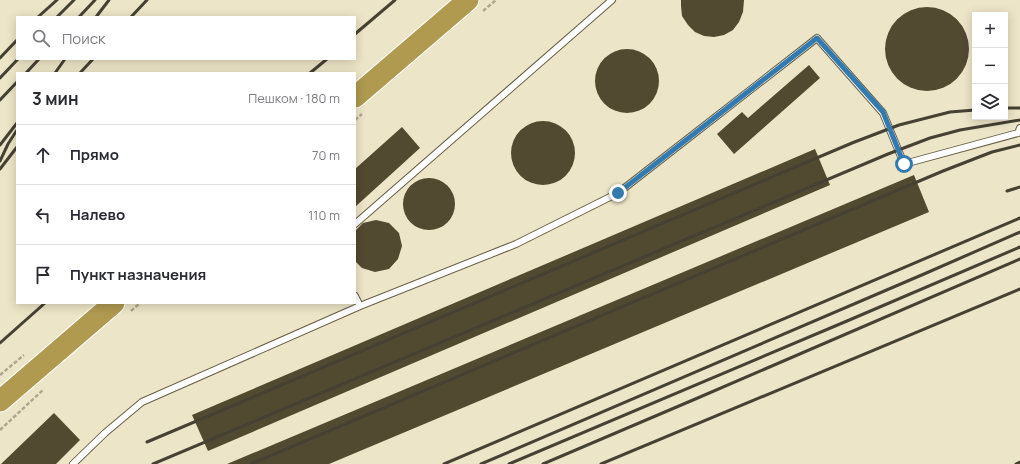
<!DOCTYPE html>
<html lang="ru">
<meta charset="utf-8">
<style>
:root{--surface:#fff;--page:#f7f7f7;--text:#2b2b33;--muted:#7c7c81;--line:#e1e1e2}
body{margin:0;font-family:Manrope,sans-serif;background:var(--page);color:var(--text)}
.controls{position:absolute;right:12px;top:12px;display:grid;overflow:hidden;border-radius:0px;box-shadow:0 2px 10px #0003}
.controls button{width:36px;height:36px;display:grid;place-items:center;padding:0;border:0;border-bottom:1px solid var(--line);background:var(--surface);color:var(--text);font:20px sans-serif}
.stop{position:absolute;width:12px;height:12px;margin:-9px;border:3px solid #337baf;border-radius:50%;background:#fff}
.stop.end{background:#337baf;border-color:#fff;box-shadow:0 1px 4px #0008}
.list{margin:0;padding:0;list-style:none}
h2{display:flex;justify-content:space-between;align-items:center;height:52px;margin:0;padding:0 16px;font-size:17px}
h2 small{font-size:13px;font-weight:400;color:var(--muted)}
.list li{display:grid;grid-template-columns:26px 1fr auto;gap:12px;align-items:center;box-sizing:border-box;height:60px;padding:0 16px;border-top:1px solid var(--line)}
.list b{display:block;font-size:15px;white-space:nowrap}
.list em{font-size:13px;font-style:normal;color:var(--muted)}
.icon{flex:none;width:22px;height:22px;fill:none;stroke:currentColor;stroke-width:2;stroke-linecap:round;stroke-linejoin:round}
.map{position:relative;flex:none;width:1020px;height:464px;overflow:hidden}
.search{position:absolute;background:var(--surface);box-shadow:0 2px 10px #0003;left:16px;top:16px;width:340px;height:44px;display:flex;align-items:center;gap:10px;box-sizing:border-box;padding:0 14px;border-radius:0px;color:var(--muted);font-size:15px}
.panel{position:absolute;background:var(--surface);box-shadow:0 2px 10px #0003;left:16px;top:72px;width:340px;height:232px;border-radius:0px}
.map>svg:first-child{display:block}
.building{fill:#514a31}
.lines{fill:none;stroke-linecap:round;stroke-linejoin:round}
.lane-casing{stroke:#665f45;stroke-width:8}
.highway-casing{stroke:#fff;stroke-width:23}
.path{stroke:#aea890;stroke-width:2.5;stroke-dasharray:4 2;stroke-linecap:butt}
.lane{stroke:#fff;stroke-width:6}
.highway{stroke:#af9a50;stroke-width:21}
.rail{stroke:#454133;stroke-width:3}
.route{stroke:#337baf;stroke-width:5}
</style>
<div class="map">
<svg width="1020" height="464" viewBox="0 0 1020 464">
<rect width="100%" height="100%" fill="#ede5c7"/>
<path class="building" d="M681,0h63l-1,12 -4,10 -6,8 -9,5 -10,2 -10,-1 -9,-4 -7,-7 -6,-9 -1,-10z
M885 49a42 42 0 1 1 84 0a42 42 0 1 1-84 0Z
M595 81a32 32 0 1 1 64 0a32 32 0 1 1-64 0Z
M809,65l11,13 -86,76 -17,-20 25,-22 6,6z
M511 153a32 32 0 1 1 64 0a32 32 0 1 1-64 0Z
M402,127l18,21 -65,59v-38z
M815,149l15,36 -622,266 -16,-36z
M914,175l15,37 -600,252h-102z
M403 204a26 26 0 1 1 52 0a26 26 0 1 1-52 0Z
M376,220l13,3 10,10 3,13 -4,13 -9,10 -14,3 -13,-4 -7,-7v-30l8,-8z
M54,413l26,27 -24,24h-55z"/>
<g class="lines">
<defs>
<path id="lane" d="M355,224l257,-224
M355,296l5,10
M73,464l32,-31 37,-31 218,-96 156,-62 102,-51 199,-155 66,75 21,51 114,-31 2,-5"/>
<path id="highway" d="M355,97l113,-97
M0,401l114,-98"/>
</defs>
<use href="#lane" class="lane-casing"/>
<use href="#highway" class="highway-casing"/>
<path class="path" d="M483,11l13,-11
M355,120l7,-6
M131,311l9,-8
M0,375l24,-20
M0,430l44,-41"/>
<use href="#lane" class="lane"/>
<use href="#highway" class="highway"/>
<path class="rail" d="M38,17l19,-17
M57,17l17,-17
M79,17l16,-17
M96,17l13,-17
M131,17l16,-17
M355,34l40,-34
M0,58l17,-18
M26,73l13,-14
M55,73l10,-14
M80,73l13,-14
M310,73l17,-14
M0,78l18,-19
M0,100l17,-18
M1005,108h15
M0,145l17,-22
M0,161l8,-17 9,-14
M0,169l17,-22
M1007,191l13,-4
M0,343l45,-40
M147,442l705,-299 47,-18 51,-13 25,-2
M153,464l735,-310 42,-16 30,-8 60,-10
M251,464l692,-293 49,-19 28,-7
M444,464l576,-246
M481,464l443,-190 96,-42
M509,464l338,-143 173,-74
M543,464l150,-64 327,-141
M601,464l419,-175
M1016,464l4,-2"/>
</g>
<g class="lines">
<path class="route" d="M618,193l199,-155 66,74 21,52"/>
</g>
</svg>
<div class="controls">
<button>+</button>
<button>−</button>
<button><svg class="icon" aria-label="layers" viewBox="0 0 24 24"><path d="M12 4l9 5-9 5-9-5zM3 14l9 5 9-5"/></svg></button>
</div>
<div class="stop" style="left:904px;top:164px"></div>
<div class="stop end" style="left:618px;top:193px"></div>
<div class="search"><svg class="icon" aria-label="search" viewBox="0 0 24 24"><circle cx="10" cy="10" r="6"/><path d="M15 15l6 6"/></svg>Поиск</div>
<section class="panel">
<h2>3 мин<small>Пешком · 180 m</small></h2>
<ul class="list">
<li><svg class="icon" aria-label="ahead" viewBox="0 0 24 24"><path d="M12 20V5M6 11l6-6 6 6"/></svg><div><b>Прямо</b></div><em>70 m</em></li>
<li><svg class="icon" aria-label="left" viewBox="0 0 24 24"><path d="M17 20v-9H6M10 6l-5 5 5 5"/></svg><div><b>Налево</b></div><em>110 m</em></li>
<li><svg class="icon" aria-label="arrive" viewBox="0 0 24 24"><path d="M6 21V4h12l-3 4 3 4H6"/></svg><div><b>Пункт назначения</b></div></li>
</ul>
</section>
</div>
